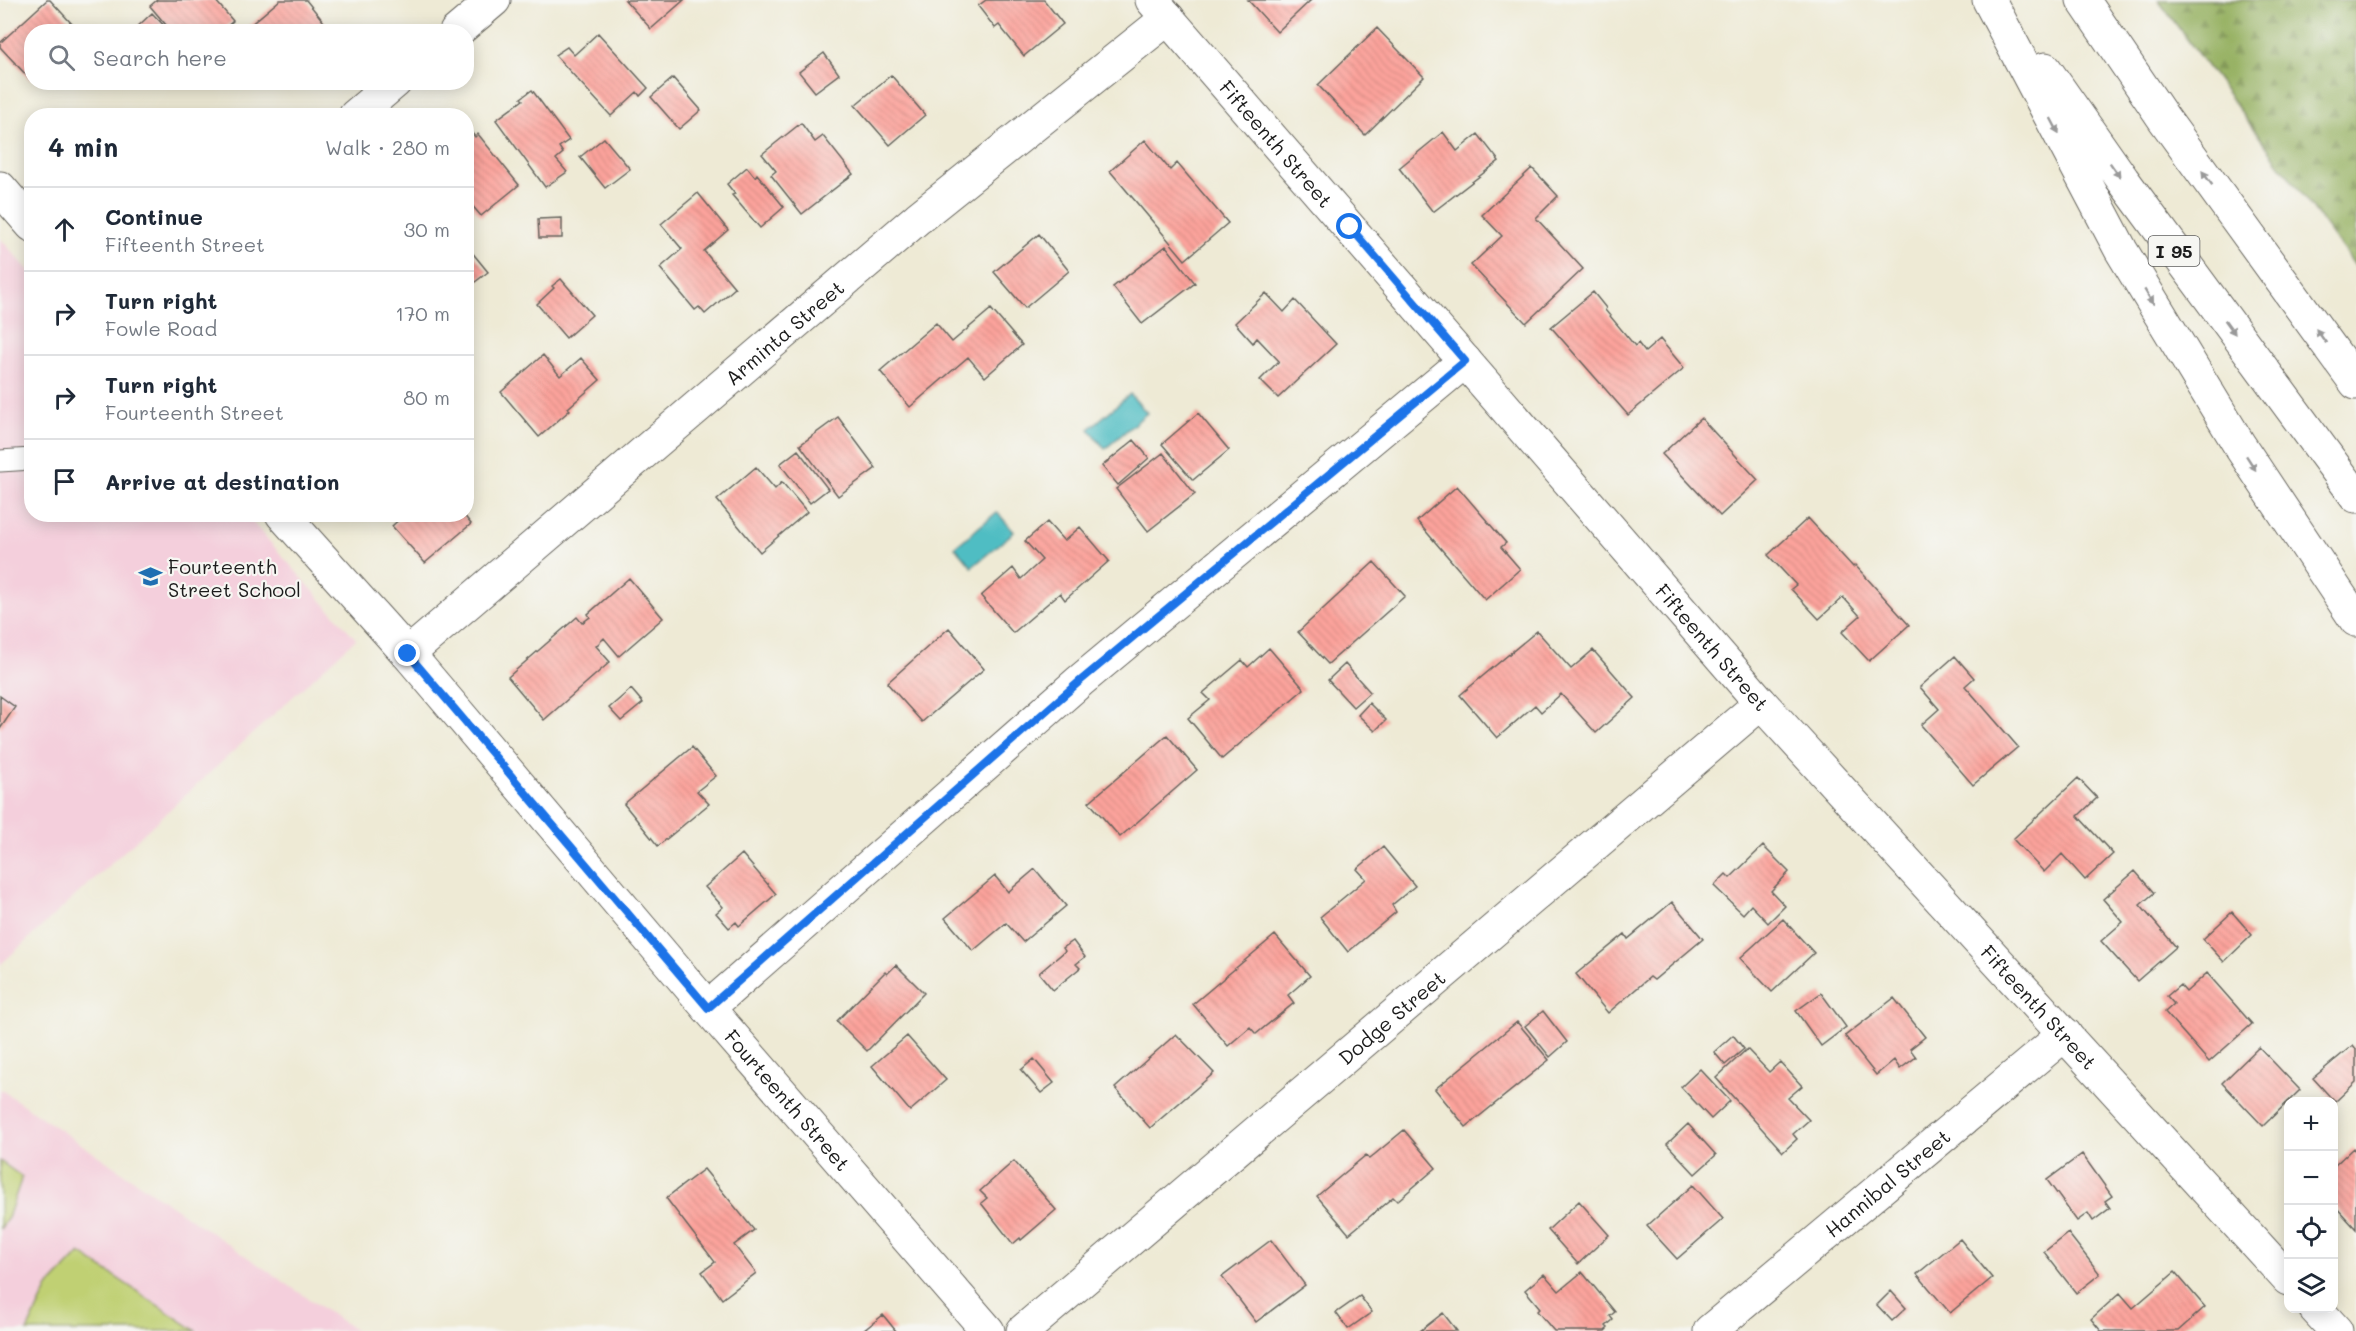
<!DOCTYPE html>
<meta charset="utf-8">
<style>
:root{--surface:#fff;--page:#f6f6f7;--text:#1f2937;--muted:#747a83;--line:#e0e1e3}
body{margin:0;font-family:Mali,sans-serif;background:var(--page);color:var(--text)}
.controls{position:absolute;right:18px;bottom:18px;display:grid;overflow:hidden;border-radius:12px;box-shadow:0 3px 15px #0003}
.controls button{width:54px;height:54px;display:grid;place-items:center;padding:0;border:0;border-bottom:2px solid var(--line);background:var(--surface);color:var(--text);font:30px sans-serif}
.stop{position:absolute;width:18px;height:18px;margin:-14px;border:4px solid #1a73e8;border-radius:50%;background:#fff}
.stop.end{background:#1a73e8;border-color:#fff;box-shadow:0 2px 6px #0008}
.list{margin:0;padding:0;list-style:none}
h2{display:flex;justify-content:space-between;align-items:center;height:78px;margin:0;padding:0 24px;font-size:26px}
h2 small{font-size:20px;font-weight:400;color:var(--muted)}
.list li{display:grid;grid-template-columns:39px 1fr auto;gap:18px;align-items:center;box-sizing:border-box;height:84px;padding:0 24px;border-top:2px solid var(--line)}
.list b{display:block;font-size:22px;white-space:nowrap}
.list p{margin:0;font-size:20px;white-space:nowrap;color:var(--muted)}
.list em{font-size:20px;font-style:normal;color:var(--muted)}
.icon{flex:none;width:33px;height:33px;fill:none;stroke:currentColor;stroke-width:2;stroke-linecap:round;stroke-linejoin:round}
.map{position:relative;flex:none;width:2356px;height:1331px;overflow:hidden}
.search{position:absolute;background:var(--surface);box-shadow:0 3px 15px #0003;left:24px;top:24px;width:450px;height:66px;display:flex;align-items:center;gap:15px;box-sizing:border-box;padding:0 21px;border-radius:24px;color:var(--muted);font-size:22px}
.panel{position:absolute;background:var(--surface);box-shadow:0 3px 15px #0003;left:24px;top:108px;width:450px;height:414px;border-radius:24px}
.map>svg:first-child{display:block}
.built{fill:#f4cfdc}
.grass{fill:#c0d073;stroke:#6e7648;stroke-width:1.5}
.forest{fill:url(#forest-firs);stroke:#5a6740;stroke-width:1.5}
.water{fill:#4fbdc3;stroke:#366c70;stroke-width:1.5}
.building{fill:url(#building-back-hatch)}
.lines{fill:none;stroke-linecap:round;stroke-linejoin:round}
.lane-casing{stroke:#66645d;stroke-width:23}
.street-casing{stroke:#66645d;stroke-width:35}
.secondary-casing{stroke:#66645d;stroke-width:35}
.highway-casing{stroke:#66645d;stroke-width:35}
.lane{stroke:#fff;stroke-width:21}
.street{stroke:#fff;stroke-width:33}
.secondary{stroke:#fff;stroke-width:33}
.highway{stroke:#fff;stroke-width:33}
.oneway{fill:#999}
.route{stroke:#1a73e8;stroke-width:8}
.labels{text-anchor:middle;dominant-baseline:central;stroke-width:4.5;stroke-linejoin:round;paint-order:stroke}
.shield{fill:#f6f6f2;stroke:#5d5d5c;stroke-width:1.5}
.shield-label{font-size:18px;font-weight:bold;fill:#1c1c1c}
.street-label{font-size:20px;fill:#1c1c1c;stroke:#f6f6f2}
.poi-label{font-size:20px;fill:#1c1c1c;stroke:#f6f6f2;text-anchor:start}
</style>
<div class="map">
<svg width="2356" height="1331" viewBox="0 0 2356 1331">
<defs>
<pattern id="forest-firs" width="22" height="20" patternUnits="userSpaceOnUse" patternTransform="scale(1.5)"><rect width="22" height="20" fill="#98b265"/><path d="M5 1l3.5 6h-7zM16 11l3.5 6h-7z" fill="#829857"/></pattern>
<pattern id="building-back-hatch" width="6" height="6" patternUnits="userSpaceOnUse" patternTransform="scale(1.5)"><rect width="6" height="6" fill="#fca39b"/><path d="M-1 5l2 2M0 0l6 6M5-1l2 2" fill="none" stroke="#d78c85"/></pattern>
</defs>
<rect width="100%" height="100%" fill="#f6f6f2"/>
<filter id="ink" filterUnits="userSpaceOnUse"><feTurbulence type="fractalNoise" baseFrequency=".0167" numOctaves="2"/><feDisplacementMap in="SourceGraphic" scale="12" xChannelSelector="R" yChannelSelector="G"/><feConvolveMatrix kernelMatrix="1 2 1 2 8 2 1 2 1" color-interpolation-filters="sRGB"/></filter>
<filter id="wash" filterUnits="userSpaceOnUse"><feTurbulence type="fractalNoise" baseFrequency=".008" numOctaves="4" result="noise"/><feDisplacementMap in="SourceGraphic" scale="24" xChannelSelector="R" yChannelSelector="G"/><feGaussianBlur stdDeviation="1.35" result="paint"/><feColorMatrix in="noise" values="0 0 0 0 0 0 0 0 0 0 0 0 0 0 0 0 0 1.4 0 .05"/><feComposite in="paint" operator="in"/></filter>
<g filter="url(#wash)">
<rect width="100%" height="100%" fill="#eeead5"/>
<path class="built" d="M0,238l31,35 1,241 214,1 110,124 -356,326z
M0,1089l356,242h-356z"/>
<path class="grass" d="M0,1161l22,16 -14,41 -8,11z
M80,1253l116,78h-169l21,-44z"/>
<path class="forest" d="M2158,0h198v267z"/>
<path class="water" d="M1130,394l17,19 -42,36 -16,-20z
M997,512l17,20 -42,35 -17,-20z"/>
<g id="blocks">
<path class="building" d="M47,0h3l23,25 -7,7h-34v46l-2,1 -30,-32v-4z
M157,0h58l18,21 -12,11h-49l-22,-26z
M280,0h26l26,32h-90z
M625,0h59l-33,29z
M986,0h58l19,24 -39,32 -25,-31 -4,3 -17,-22z
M1248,0h63l-34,32z
M152,13l18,19 -36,-2z
M1377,28l47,49 -59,58 -47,-50z
M598,33l50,55 -8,8 -3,-4 -26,24 -56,-61 12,-8 7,8z
M824,53l15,21 -24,18 -16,-20z
M891,75l34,40 -35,30 -35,-40z
M673,78l28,32 -22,19 -28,-32z
M532,90l37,50 -10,7 4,6 -7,6 11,13 -22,15 -49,-67 27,-20 -2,-2z
M801,123l14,19 8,-6 30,38 -51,40 -31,-39 5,-4 -14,-17z
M471,132l4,5 3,-3 41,51 -38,31 -11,-13 -4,3v-71z
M1443,132l14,19 21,-17 21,27 -66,51 -34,-44z
M604,138l26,31 -25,19 -25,-31z
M1145,140l25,30 7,-7 51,60 -43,37 -75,-89z
M747,167l8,10 2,-3 27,33 -24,21 -28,-33 3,-1 -8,-10z
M1532,168l26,28 -22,22 47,51 -57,54 -55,-58 31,-29 -20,-21z
M698,193l30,37 -24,21 31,37 -30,26 -6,-7 -4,3 -35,-42 22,-19 -21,-25z
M562,218v20h-23l-1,-19z
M1039,234l30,37 -44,37 -31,-36z
M466,245l22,27 -22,17z
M1166,246l29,37 -53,41 -29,-37z
M561,279l31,36 -26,23 -29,-34 17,-16 -2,-2z
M1593,292l13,16 -1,2 30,36 3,-3 7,9 15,-13 24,29 -56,47 -77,-88z
M1266,293l18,19 11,-12 41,44 -58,54 -18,-18 19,-19 -22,-23 -4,5 -18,-20z
M991,309l31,36 -37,32 -17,-20 -58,50 -30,-36 56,-48 16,19z
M543,355l17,21 21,-18 19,22 -32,28 2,2 -31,27 -38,-45z
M1198,413l31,37 -36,30 -31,-36z
M838,417l38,51 -38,28 -38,-51z
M1701,418l57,62 -38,36 -58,-62z
M1134,440l15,18 -31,27 -16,-19z
M798,450l30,39 -18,14 -30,-39z
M1163,453l32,41 -47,37 -32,-42z
M756,467l19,22 7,-7 25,30 -47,40 -43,-52z
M1457,486l49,57 -5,4 19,22 -35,31 -68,-79z
M405,514h58l8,10 -46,39 -33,-37z
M1808,518l45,49 2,-2 54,60 -40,36 -27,-29 18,-16 -17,-19 -24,22 -28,-30 5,-4 -28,-30z
M1047,522l17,19 16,-14 29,34 -44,39 -5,-7 -47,40 -32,-37 32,-28 8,11 21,-19 -17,-19z
M1374,562l31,34 -77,68 -30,-32z
M629,578l34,40 -44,38 -15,-18 -8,8 14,16 -66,58 -36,-43 69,-60 5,6 8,-6 -2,-3z
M949,628l35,41 -62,53 -35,-39z
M1537,631l34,38 22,-19 42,48 -39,35 -35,-39 -20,18 -6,-7 -38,33 -37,-43z
M1269,648l35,41 -82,70 -34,-41 22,-18 -7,-7 39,-33 6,7z
M1955,656l19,22 -9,8 53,61 -45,38 -52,-60 18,-16 -19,-22z
M1345,664l25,28 -17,15 -25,-27z
M631,689l12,14 -22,18 -12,-13z
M0,696l15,11 -15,22z
M1369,703l17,17 -11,11 -17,-16z
M1167,735l30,35 -77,67 -31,-35z
M692,747l24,29 -19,15 12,13 -51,42 -34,-42z
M2078,778l19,20 -19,18 35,38 -28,26 -23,-26 -18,18 -31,-33z
M1763,846l26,26 -18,19 14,15 -17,17 -17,-18 -8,9 -29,-28 12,-12 4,4z
M1383,847l32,39 -23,19 4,7 -48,40 -28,-35 46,-38 -9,-10z
M742,854l34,40 -37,32 -3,-4 -7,6 -13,-15 7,-6 -18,-20z
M1035,869l31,37 -43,36 -17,-19 -33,28 -28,-33 50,-42 13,16z
M2135,871l19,22 -14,12 36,42 -39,34 -36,-40 22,-19 -20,-23z
M1672,902l31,37 -49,41 -4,-3 -42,36 -32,-39 49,-40 3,5z
M2232,912l20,23 -28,27 -21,-23z
M1783,919l31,34 -42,39 -32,-34z
M1275,935l35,41 -22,19 6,8 -38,31 -6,-7 -22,19 -35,-42z
M1073,941l12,16 -9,7 4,4 -27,22 -14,-17 26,-22 -2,-3z
M896,965l28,28 -57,58 -30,-30 48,-49 2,2z
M2207,973l45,51 -43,38 -44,-50 9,-8 -7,-8 13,-11 6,7z
M1821,993l25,34 -25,19 -25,-35z
M1894,998l31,39 -15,12 6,8 -16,12 -6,-9 -18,15 -31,-39z
M1543,1011l24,31 -17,15 -25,-31z
M1517,1022l32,38 -83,67 -31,-38z
M1176,1034l38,39 -64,55 -35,-40z
M1733,1035l11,14 -19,16 -11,-13z
M907,1036l39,44 -36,31 -38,-45z
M2353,1045l3,4v33l-21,20 -22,-24z
M2259,1047l41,43 -37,36 -41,-43z
M1747,1049l22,23 11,-10 22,24 -14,12 21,22 -16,14 4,5 -14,13 -67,-74z
M1034,1059l20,24 -13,10 -20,-23z
M1700,1069l30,32 -19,18 -30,-32z
M1688,1124l28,31 -21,19 -28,-30z
M1404,1130l32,38 -39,33 -4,-4 -44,37 -32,-38 49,-41 3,4z
M2353,1148l3,4v77l-22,-24v-39z
M2082,1154l30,42 -7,5 5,7 -17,13 -5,-8 -11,8 -30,-41z
M1014,1161l42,49 -35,30 -1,-2 -7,6 -32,-41 6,-5 -7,-7z
M704,1169l50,61 -20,15 22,28 -34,26 -20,-27 13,-10 -49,-64z
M1693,1185l30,34 -46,40 -30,-33z
M1579,1201l30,34 -31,29 -30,-34z
M2068,1233l32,41 -24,19 -32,-41z
M1960,1239l32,39 -42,35 -33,-39z
M1271,1240l34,45 -49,37 -34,-45z
M1582,1272l33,40 -5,4 3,4 -7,6 2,2 -3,3h-51l-17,-20 3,-3 -15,-18 19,-16 15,17z
M2175,1272l30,35 -27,24h-77l-10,-12 29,-26 13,15z
M1891,1291l15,17 -14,13 -15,-16z
M1360,1296l12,16 -24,17 -12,-16z
M1443,1313l14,18h-37z
M883,1315l13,16h-33z"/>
</g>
</g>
<g filter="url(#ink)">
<use href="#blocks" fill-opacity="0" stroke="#66645d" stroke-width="1.5"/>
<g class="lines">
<defs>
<path id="lane" d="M0,461l32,-2"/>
<g id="street">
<path id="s1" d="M1152,0l609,703 527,576"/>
<path d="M456,32l38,-32"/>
<path d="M355,116l40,-34"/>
<path id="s2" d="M408,654l510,-436 250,-200"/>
<path d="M708,1008l372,-327 385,-320"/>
<path d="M2315,1308l21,23"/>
<path id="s3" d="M1023,1331l738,-628"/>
<path id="s4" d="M1710,1331l355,-297"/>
</g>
<g id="secondary">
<path d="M0,188l32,37"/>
<path id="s5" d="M282,514l126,140 300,354 280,323"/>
</g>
<path id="highway" d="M1989,0l132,250 119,196 116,174
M2083,0l81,119 192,264
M2045,69l78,111 233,316"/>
</defs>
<use href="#lane" class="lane-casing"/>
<use href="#street" class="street-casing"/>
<use href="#secondary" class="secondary-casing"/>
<use href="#highway" class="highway-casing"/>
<use href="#lane" class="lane"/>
<use href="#street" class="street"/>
<use href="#secondary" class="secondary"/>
<use href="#highway" class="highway"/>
</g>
<defs><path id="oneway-solid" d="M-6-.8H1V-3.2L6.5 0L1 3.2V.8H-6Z" transform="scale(1.5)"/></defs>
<g class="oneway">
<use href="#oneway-solid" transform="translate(2055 126) rotate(62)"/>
<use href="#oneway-solid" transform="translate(2115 170) rotate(55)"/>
<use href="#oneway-solid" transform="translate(2207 178) rotate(-126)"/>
<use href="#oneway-solid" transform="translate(2149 297) rotate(59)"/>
<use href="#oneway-solid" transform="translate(2230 327) rotate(54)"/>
<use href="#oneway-solid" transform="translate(2321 336) rotate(-126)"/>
<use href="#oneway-solid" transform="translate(2251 463) rotate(57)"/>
</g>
</g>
<g class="lines" filter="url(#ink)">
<path class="route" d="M408,654l300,354 372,-327 385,-320 -115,-134"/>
</g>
<defs>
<symbol id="school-bare" viewBox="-9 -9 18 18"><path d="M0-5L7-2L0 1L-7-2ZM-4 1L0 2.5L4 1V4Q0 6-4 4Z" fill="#1f6fb2" stroke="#f6f6f2" stroke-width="2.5" paint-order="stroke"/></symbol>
</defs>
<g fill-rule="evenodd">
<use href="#school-bare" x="134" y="560" width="33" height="33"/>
</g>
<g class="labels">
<rect class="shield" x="2148.5" y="236" width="51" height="30" rx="4.5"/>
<g class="shield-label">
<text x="2174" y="251">I 95</text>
</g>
<g class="street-label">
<text stroke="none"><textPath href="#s1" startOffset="190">Fifteenth Street</textPath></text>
<text stroke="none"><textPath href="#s2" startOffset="495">Arminta Street</textPath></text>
<text stroke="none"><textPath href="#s1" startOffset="856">Fifteenth Street</textPath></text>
<text stroke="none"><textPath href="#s1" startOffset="1342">Fifteenth Street</textPath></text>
<text stroke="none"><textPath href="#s3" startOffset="484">Dodge Street</textPath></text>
<text stroke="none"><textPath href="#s5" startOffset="774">Fourteenth Street</textPath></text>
<text stroke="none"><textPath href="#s4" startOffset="231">Hannibal Street</textPath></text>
</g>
<g class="poi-label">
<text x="168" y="566">Fourteenth<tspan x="168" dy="23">Street School</tspan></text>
</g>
</g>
</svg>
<div class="controls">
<button>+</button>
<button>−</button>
<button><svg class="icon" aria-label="locate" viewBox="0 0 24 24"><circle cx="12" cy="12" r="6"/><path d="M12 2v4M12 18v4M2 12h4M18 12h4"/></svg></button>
<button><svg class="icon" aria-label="layers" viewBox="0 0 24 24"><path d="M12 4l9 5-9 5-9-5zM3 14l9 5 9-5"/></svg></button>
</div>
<div class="stop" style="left:1350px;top:227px"></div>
<div class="stop end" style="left:408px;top:654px"></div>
<div class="search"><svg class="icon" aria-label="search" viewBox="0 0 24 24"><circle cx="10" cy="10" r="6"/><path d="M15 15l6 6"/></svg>Search here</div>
<section class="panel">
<h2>4 min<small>Walk · 280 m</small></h2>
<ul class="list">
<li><svg class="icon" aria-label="ahead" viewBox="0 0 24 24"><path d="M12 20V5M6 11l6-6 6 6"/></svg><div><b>Continue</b><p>Fifteenth Street</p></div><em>30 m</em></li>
<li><svg class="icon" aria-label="right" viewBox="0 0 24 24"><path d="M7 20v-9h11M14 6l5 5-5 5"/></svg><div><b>Turn right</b><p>Fowle Road</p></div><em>170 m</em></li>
<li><svg class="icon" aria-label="right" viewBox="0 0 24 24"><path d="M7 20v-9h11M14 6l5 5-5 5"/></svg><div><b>Turn right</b><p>Fourteenth Street</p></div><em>80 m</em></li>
<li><svg class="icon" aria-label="arrive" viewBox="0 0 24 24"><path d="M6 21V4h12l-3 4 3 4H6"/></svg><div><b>Arrive at destination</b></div></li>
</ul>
</section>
</div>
